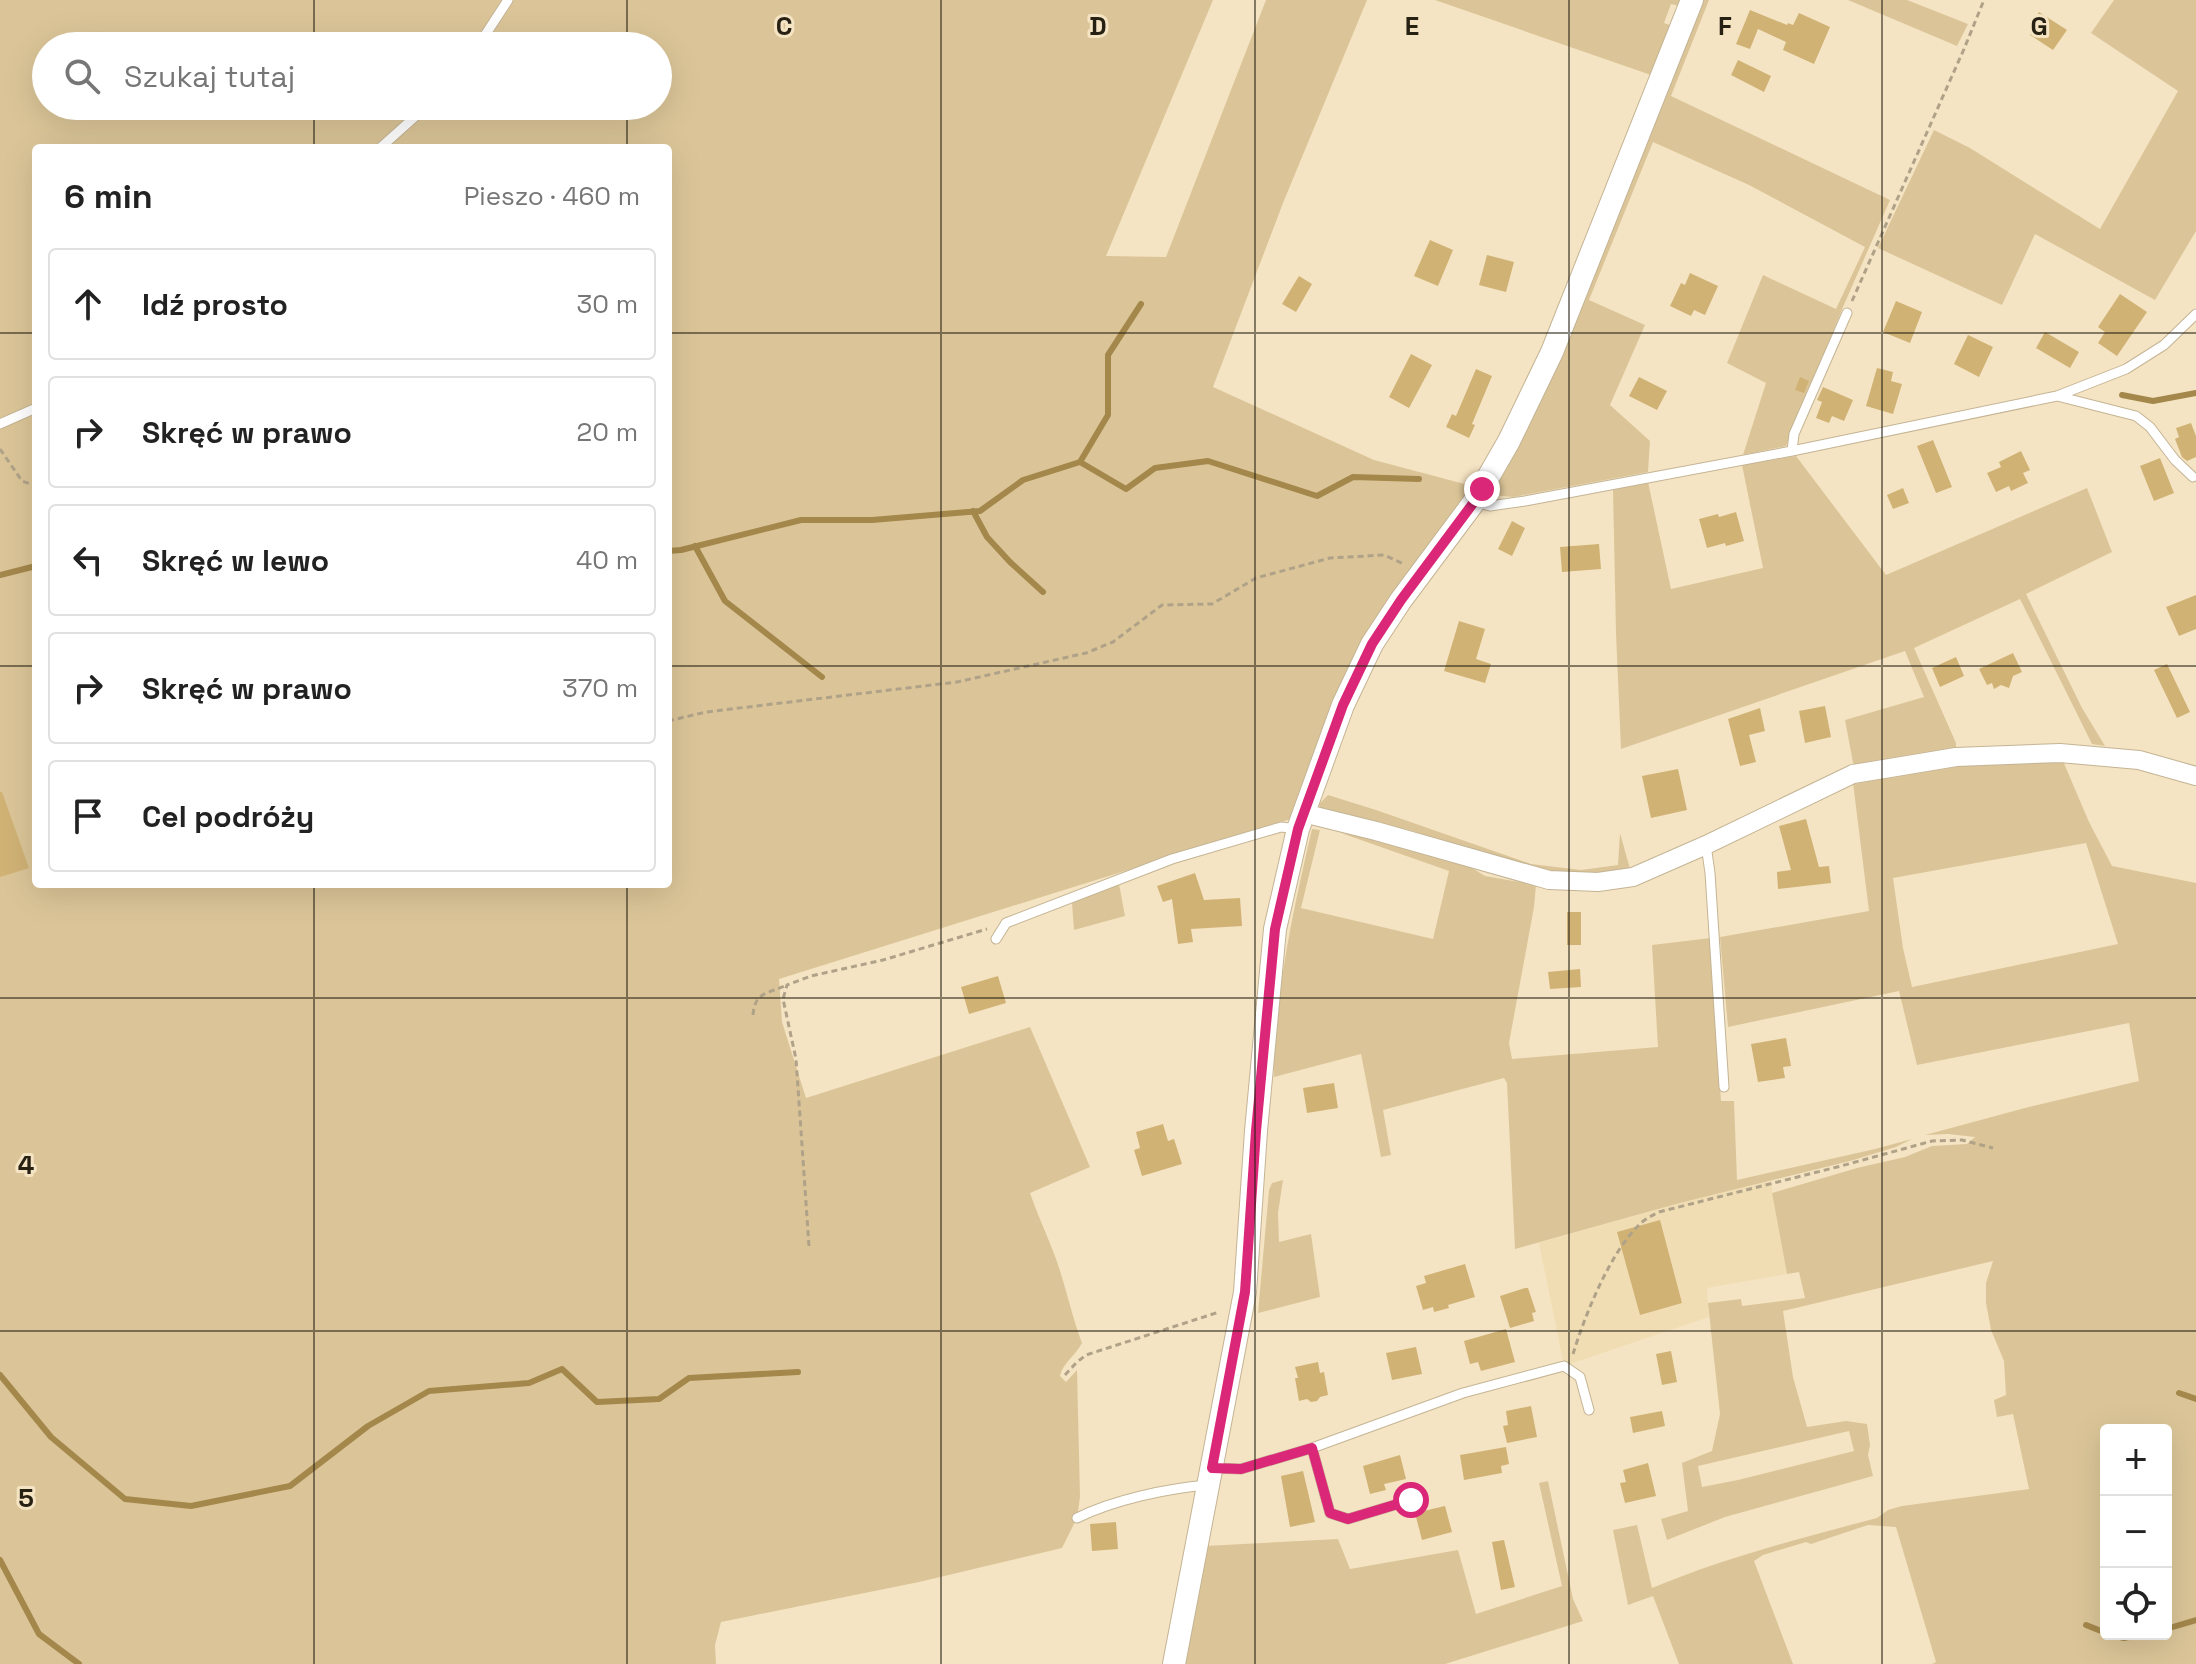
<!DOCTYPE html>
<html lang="pl">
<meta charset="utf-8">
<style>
:root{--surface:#fff;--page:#f2f2f2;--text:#222;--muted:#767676;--line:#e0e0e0}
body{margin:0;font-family:"Space Grotesk",sans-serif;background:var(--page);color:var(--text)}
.controls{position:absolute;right:24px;bottom:24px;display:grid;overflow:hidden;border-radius:8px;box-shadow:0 8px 32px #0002}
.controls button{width:72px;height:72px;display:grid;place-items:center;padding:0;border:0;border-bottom:2px solid var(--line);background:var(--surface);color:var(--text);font:40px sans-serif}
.stop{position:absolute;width:24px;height:24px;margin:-18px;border:6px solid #db2777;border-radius:50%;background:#fff}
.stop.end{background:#db2777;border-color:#fff;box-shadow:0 2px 8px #0008}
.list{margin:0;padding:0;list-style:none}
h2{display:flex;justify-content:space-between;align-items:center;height:104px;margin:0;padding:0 32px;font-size:34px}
h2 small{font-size:26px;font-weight:400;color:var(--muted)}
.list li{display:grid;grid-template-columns:52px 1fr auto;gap:24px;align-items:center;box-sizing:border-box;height:112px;margin:0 16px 16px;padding:0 16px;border:2px solid var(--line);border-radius:8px}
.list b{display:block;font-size:30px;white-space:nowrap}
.list em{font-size:26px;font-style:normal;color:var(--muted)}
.icon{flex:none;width:44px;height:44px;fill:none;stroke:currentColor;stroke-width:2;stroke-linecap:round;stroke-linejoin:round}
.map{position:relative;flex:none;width:2196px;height:1664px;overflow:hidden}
.search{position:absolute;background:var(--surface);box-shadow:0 8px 32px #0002;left:32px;top:32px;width:640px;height:88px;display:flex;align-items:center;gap:20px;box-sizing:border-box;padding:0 28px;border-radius:44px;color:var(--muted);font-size:30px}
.panel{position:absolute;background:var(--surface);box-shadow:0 8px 32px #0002;left:32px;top:144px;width:640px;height:744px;border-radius:8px}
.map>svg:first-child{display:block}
.built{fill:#f1ddb4}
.green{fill:#dbc598;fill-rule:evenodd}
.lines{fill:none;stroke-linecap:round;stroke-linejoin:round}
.stream{stroke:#a4874b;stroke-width:6}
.building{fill:#d0b275}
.service-casing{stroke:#c4b494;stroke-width:11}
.minor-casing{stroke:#c4b494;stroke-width:20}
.tertiary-casing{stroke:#c4b494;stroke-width:24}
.path{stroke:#afa288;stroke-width:3;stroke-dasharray:6 4;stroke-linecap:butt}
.service{stroke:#fff;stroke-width:9}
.minor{stroke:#fff;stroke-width:18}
.tertiary{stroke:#fff;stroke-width:22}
.route{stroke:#db2777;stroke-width:10}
.grid{fill:none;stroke:#272114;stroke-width:2;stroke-opacity:0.55}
.grid-label{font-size:26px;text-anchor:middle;font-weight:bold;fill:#272114;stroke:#f5e4c3;stroke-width:6;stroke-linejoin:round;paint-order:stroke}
</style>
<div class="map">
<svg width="2196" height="1664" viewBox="0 0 2196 1664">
<rect width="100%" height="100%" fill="#f5e4c3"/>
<path class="built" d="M1772,1181v12l15,81 -80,14 2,29 -145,49 -25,-123 137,-39z"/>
<path class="green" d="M0,0h502l-30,46h-426v60h373l-46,42h-337v736h632v-736h-282l45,-42h227v-60h-175l29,-46h701l-107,256 60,1 100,-257h101l-84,203 -70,184 161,73 98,26 -48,67 -133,266 -512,160 3,43 24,76 224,-71 60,140 -60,26c6,18 14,35 21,53 13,31 19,65 31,97 -6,12 -20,21 -22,33l6,6 11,-12 3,127 -3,21 -15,30 -143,34 -198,40 -6,23 1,19h-716z
M1435,0h246l-2,6 -8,-2 -7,19 9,3 -22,49z
M1699,0h10l-38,96 219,104 -47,107 -57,139 -43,9 23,-72 -39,-20 36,-88 73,34 29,-62 -116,-62 -96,-43 -64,158 56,25 -35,80 40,36 -2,31 -135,25 -12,-1 -6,-5v-6z
M1848,0h59l61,24 -11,22z
M2114,0h82v231l-41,69 -120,-66 -33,71 -124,-57 56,-118 36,18 130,81 78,-138 -87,-58z
M1796,456l90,119 201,-87 25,64 -86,42 56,114 23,38 -13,-2 -72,-145 -106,49 42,95v9l-102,16 -9,-48 79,-23 -19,-46 -284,98 -5,-116 -3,-144 35,-7 23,107 92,-21 -21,-103z
M2063,761l26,61 23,44 84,17v781h-264l4,-2 -40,-135 -28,-2 -57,19 -5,-2 -43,13 -9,6 39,103h-114l-26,-68 -25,9 -15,-75 24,-5 15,63c72,-30 149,-50 225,-70l11,-8 14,-4 127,-17 -16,-75 -16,3 -3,-17 12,-5 -2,-34 -13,-31 -5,-27v-20l7,-22 -210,50 10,66 14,50 39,-6 21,3 3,21 -2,10 5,21 -148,41 -58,23 -6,-21 27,-8 -6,-48 30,-12 8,-37 -12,-111 33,-4 1,7 63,-8 -6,-26 -12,2 -15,-81 85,-25 48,-11 27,-11 35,-2 8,-7 -27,-3 -23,1 100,-27 114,-27 -10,-58 -212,42 -18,-74 -171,36 -8,-90 149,-26 -16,-128 53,-13 81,-7zM2086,843l32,101 -206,43 -9,-39 -10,-70zM2106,1430h60v204h-60zM1849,1431l5,20 -116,29 -36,7 -4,-21z
M1328,795l48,15 155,54 50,6 37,-5 2,-32 10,36 -21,4 -56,1 -57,-15 -87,-29 -86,-21 -5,-4z
M1312,829l8,1 -19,78 132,31 16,-68 -108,-38 47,8 76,22 21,13 51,9 -2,22 -25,136 3,16 146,-12 -6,-102 59,-7 10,163h13l3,79 138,-31 37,-10 -16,8 -46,14 -174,43 -161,45 -8,-166 -3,-5 -121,32 8,45 -10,2 -20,-103 -87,23c0,-81 20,-170 38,-248z
M1119,884l6,32 -51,14 -2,-27z
M1283,1180l-5,33 1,29 32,-8 9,63 -62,16 11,-123 3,-7z
M1548,1481l25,118 10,22 -138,43h-264l24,-118 133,-7 12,30 108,-19 18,64 86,-28 -23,-103z"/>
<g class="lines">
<path class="stream" d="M2122,395l31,6 43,-8
M1080,462l28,-47v-60l33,-51
M973,511l14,26 23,25 33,30
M695,546l30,55 97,76
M668,551l13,-1 120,-30h71l108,-9 43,-31 57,-18 46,27 29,-21 53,-7 109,35 36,-19 66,2
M0,575l36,-9
M0,1375l51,62 74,62 66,7 99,-20 78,-60 61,-35 100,-8 33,-14 35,33 62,-3 30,-21 109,-6
M2179,1393l17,6
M0,1560l39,74 40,30
M2086,1625l20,8
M2166,1629l30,-9
M2109,1634l15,4 19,-4"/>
</g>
<path class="building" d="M1750,10l37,15 1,-2 5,2 6,-12 31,14 -16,37 -31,-14 3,-8 -28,-13 -8,20 -14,-5z
M2039,12l28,18 -14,20 -23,-15 5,-7 -4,-3z
M1738,60l33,16 -7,16 -33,-17z
M1430,240l23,10 -15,36 -24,-10z
M1487,255l27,7 -8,30 -27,-7z
M1690,273l28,13 -13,29 -11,-5 -3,6 -21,-10 11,-23 4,2z
M1299,276l13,8 -16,28 -14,-8z
M2120,294l27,18 -30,44 -19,-13 7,-11 -7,-5z
M1896,301l26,11 -12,31 -27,-11z
M2045,332l34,20 -9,16 -34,-20z
M1968,335l25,12 -14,30 -25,-13z
M1411,354l21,11 -23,43 -20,-11z
M1877,368l16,4 -2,9 11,3 -9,30 -27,-8z
M1476,369l16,7 -20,48 3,1 -6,13 -23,-11 6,-13 4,2z
M1639,377l28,14 -10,19 -28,-14z
M1800,377l9,4 -5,12 -9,-3z
M1823,387l30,13 -9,21 -12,-5 -3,7 -13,-5 6,-16 -5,-2z
M2191,423l5,13v21l-9,4 -5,-4 -7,-18 4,-2 -3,-9z
M1933,440l19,47 -16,6 -19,-47z
M2021,451l9,19 -7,3 5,10 -17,8 -2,-5 -13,6 -9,-19 14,-6 -2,-5z
M2160,458l14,35 -20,8 -14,-35z
M1903,488l6,15 -16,6 -6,-14z
M1736,512l8,29 -18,5 -1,-3 -18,5 -8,-29 19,-5 1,3z
M1512,521l13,7 -13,28 -14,-7z
M1599,544l2,25 -39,3 -2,-25z
M2196,595v34l-17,7 -13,-29z
M1459,621l26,8 -9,30 15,5 -6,19 -41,-12z
M2013,653l9,19 -9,4 -4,12 -8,-3 -7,4 -2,-6 -5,2 -8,-16z
M1956,657l8,19 -24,11 -8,-19z
M2167,664l23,48 -13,6 -23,-48z
M1825,706l6,31 -26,6 -6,-32z
M1760,708l5,23 -16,4 7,27 -16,4 -12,-47z
M1678,769l9,41 -36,8 -9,-42z
M0,792h2l27,76 -29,9z
M1806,819l13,48 10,-1 2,17 -53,6 -1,-17 14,-2 -12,-44z
M1195,873l9,27 36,-2 2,28 -51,3 2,13 -15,2 -6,-45 -9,3 -6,-16z
M1567,912h14v33h-14z
M1580,969l1,18 -31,2 -2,-17z
M998,976l8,27 -37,11 -8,-27z
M1786,1038l5,28 -8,1 2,11 -27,4 -7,-38z
M1334,1083l4,25 -31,5 -4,-25z
M1163,1124l5,17 6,-2 8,25 -40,12 -8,-26 6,-2 -4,-16z
M1660,1220l22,83 -42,12 -23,-83z
M1465,1264l10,33 -27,8 1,3 -15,4 -1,-5 -10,3 -7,-24 10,-3 -2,-7z
M1525,1288h3l8,24 -4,1 2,8 -24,7 -10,-32z
M1506,1329l9,33 -34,9 -3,-9 -8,2 -6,-23z
M1416,1347l6,27 -30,6 -6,-27z
M1671,1351l6,31 -15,3 -6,-31z
M1318,1362l2,11 4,-1 4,23 -8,2 -3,4 -6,1 -4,-3 -8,2 -4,-23h3l-3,-11z
M1531,1406l6,31 -30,6 -4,-17 5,-1 -2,-14z
M1662,1411l3,15 -32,7 -3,-16z
M1506,1447l3,17 -8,2 1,7 -38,7 -4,-25z
M1400,1455l6,24 -22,5 2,6 -16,4 -7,-28z
M1648,1463l8,33 -31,7 -5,-20 6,-1 -3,-12z
M1303,1471l12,51 -25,5 -9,-51z
M1445,1506l7,26 -30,8 -7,-27z
M1116,1522l2,27 -26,2 -2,-27z
M1504,1540l11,47 -14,3 -9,-48z"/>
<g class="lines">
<defs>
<path id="service" d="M478,46l30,-46
M380,148l47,-42
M2057,396l79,20 14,11 25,33 18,17
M0,424l36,-16
M1792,451l2,-17 53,-121
M1475,502l15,4 35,-5 267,-50 265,-55 69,-27 38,-24 32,-31
M1706,845l4,28 14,214
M996,939l10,-16 166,-64 109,-32 17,2
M1312,1448l18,65 18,6 63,-19
M1214,1468l27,1 71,-21 151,-55 101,-27 16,11 9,33
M1077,1518c36,-18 91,-30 132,-33"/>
<path id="minor" d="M1303,813l73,18 173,49 49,2 35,-5 73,-32 147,-71 37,-6 66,-11 104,-4 79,7 57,16"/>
<path id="tertiary" d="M1174,1664l71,-372 11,-161 19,-202 23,-100 45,-124 29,-61 29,-44 73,-98 35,-61 43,-89 140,-352"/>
</defs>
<use href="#service" class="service-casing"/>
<use href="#minor" class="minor-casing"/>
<use href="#tertiary" class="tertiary-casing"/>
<path class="path" d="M1852,301l112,-252 20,-49
M0,449l22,32 14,5
M668,721l38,-9 251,-30 129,-29 27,-11 49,-37 50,-1 44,-26 74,-20 54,-3 20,9
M753,1015c2,-24 15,-21 34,-30
M809,1246l-13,-187 -13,-60 4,-14 24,-9 72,-16 104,-31
M1573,1354c12,-39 36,-99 65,-128 5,-6 13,-10 21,-14l182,-46 91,-25 30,-1 31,8
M1065,1375l11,-12 10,-8 133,-43"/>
<use href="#service" class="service"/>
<use href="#minor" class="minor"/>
<use href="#tertiary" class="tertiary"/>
</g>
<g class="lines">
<path class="route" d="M1411,1500l-63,19 -18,-6 -18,-65 -71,21 -29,-1 33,-176 11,-161 19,-202 23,-100 45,-124 29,-61 29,-44 73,-98 8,-13"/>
</g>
<path class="grid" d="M314,0v46M627,0v46M941,0v1664M1255,0v1664M1569,0v1664M1882,0v1664M314,106v42M627,106v42M0,333h36M668,333h1528M0,666h36M668,666h1528M314,884v780M627,884v780M0,998h2196M0,1331h2196"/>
<g class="grid-label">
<text x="784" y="35">C</text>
<text x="1098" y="35">D</text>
<text x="1412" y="35">E</text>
<text x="1725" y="35">F</text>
<text x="2039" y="35">G</text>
<text x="26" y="1174">4</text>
<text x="26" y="1507">5</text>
</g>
</svg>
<div class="controls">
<button>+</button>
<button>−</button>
<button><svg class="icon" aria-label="locate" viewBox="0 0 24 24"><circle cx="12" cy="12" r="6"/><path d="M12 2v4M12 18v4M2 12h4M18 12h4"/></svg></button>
</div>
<div class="stop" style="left:1411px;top:1500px"></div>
<div class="stop end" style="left:1482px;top:489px"></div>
<div class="search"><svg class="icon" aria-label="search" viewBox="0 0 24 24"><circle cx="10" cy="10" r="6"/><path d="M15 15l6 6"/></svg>Szukaj tutaj</div>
<section class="panel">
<h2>6 min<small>Pieszo · 460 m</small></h2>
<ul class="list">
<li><svg class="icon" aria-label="ahead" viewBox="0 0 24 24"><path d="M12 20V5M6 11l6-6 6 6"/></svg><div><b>Idź prosto</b></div><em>30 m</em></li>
<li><svg class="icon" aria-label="right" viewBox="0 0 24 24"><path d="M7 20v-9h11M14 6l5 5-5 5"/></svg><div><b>Skręć w prawo</b></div><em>20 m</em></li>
<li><svg class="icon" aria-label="left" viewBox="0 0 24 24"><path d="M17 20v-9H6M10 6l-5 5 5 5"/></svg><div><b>Skręć w lewo</b></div><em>40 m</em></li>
<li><svg class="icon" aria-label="right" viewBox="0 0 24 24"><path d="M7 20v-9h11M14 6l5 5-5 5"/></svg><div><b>Skręć w prawo</b></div><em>370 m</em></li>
<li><svg class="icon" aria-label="arrive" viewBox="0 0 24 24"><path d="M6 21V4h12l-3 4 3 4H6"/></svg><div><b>Cel podróży</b></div></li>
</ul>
</section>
</div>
